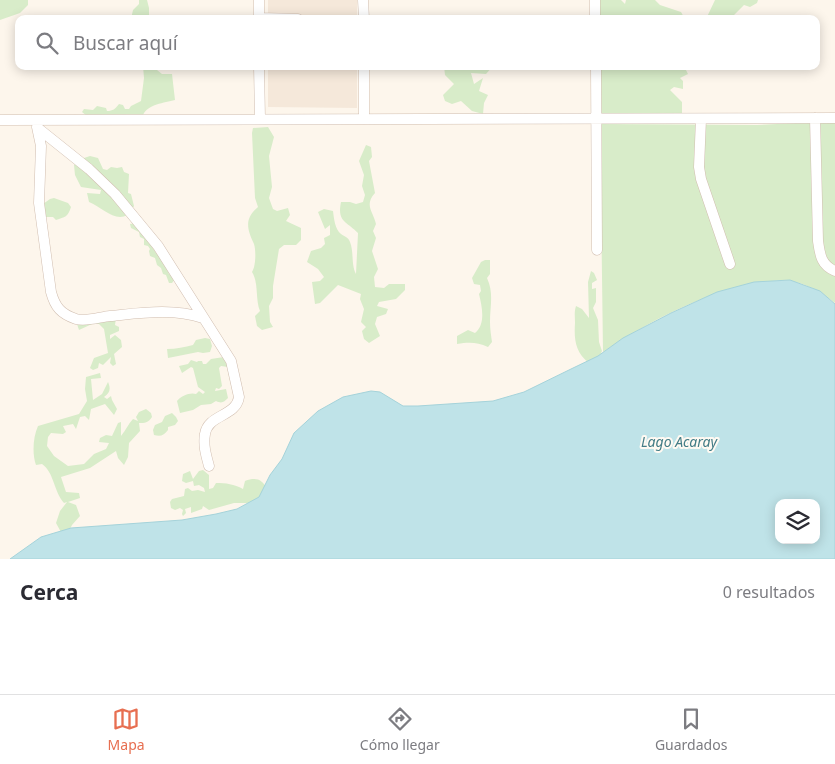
<!DOCTYPE html>
<html lang="es">
<meta charset="utf-8">
<style>
:root{--surface:#fff;--page:#f2f2f3;--text:#2b2b33;--muted:#7c7c81;--line:#e1e1e2;--accent:#e76f51}
body{margin:0;font-family:"Noto Sans",sans-serif;background:var(--page);color:var(--text)}
.controls{position:absolute;right:15px;bottom:15px;display:grid;overflow:hidden;border-radius:10px;box-shadow:0 2px 12px #0003}
.controls button{width:45px;height:45px;display:grid;place-items:center;padding:0;border:0;border-bottom:1px solid var(--line);background:var(--surface);color:var(--text);font:25px sans-serif}
.list{margin:0;padding:0;list-style:none}
h2{display:flex;justify-content:space-between;align-items:center;height:65px;margin:0;padding:0 20px;font-size:21px}
h2 small{font-size:16px;font-weight:400;color:var(--muted)}
.icon{flex:none;width:28px;height:28px;fill:none;stroke:currentColor;stroke-width:2;stroke-linecap:round;stroke-linejoin:round}
.map{position:relative;flex:none;width:835px;height:559px;overflow:hidden}
.search{position:absolute;background:var(--surface);box-shadow:0 2px 12px #0003;left:15px;right:15px;top:15px;height:55px;display:flex;align-items:center;gap:12px;box-sizing:border-box;padding:0 18px;border-radius:10px;color:var(--muted);font-size:19px}
.sheet{height:135px;background:var(--surface)}
nav{display:flex;justify-content:space-around;align-items:center;box-sizing:border-box;height:70px;border-top:1px solid var(--line);background:var(--surface);font-size:14px;color:var(--muted)}
nav a{display:grid;justify-items:center;gap:2px}
nav .on{color:var(--accent)}
.map>svg:first-child{display:block}
.residential{fill:#f5e8da}
.green{fill:#d8ecc9}
.water{fill:#bfe3e8;stroke:#a5d3da;fill-rule:evenodd}
.lines{fill:none;stroke-linecap:round;stroke-linejoin:round}
.minor-casing{stroke:#d1beb0;stroke-width:11}
.minor{stroke:#fff;stroke-width:10}
.labels{text-anchor:middle;dominant-baseline:central;stroke-width:4;stroke-linejoin:round;paint-order:stroke}
.water-label{font-size:14px;font-style:italic;fill:#437c86;stroke:#fffaf3}
</style>
<div class="map">
<svg width="835" height="559" viewBox="0 0 835 559">
<rect width="100%" height="100%" fill="#fdf6ec"/>
<path class="residential" d="M268,0h89v19h-89z
M268,66h89v42l-89,-1z"/>
<path class="green" d="M0,0h28v5l-8,8 -20,7z
M139,0h8l2,8v11h-18l2,-9 6,-6z
M597,0h24l4,4 1,-4h29l5,5 21,7 4,7h-88z
M715,0h43l-1,3 -7,4 -6,-2 -14,14h-24z
M143,66h9l10,8h10l3,26c-11,3 -27,4 -32,15l-55,2 -6,-5 2,-3 9,1 4,-4 9,2 1,3c6,0 8,-2 12,-7l4,1 2,4h4l2,-3 10,-5 3,-23z
M444,66h49l-7,8 -15,-1 3,11 9,-6 -4,13 9,4 -4,8 -1,11 -11,-3 -11,-10 -9,3 -7,-3 -2,-6 11,-11 -9,-9z
M598,66h92l-5,2 3,6 -8,4 3,3v8l-9,-2 -4,3 12,12v11l-83,3z
M835,121v182c-13,-10 -27,-19 -44,-22 -6,-2 -13,0 -19,0 -53,3 -125,41 -169,71l-3,-228 157,1z
M268,127l6,10 -5,19 3,31 -3,11 4,11 4,2 11,-3 2,7 -4,6 15,7v12l-5,5h-12l-5,4 -6,37v12l-4,8 1,16 3,5 -11,3 -5,-4 -2,-10 5,-5c-5,-12 -1,-28 -8,-39 4,-6 4,-22 2,-28 -7,-15 -10,-25 4,-37l-3,-9 -3,-65 1,-5z
M366,145l5,2 1,10 -3,4 6,32c-11,12 -2,18 1,31l-3,7 3,7 -4,13 6,18 -4,8 1,10 9,1 5,-4h16v6l-9,9 -17,3 -2,4 11,3 -2,5 -9,3 -2,7 5,12 -11,7 -5,-4 -2,-8 4,-4 -5,-5 3,-13 -4,-10 1,-5 -23,-9 -18,18 -5,1 -3,-22 8,-1 4,-4 -6,-8 -11,-7 4,-11 10,-3 4,-4 -1,-6 6,-3v-10l-5,4 -7,-17 6,-3 9,2c1,8 2,18 8,23 4,3 7,3 9,8 4,10 1,23 6,32l2,-41c-12,-12 -21,-11 -17,-31h9l6,2 7,-2 2,-7 -3,-9 2,-11 -5,-14z
M90,156l8,2 5,11 4,1 4,-3 6,1 5,-1 2,5 5,2 -1,19 3,1 3,12c-12,24 -30,2 -45,-4l-2,-9 13,1 1,-4 -20,-3 -6,-12 -1,-10 7,-6z
M54,198l14,5 3,4c-3,10 -6,10 -15,13l-3,-3h-7l-2,-4 -1,-9 7,-5z
M138,223l18,30 5,3 8,18 6,5 -3,4h-3l-3,-8 -3,-1 -2,-6 -4,-3 -2,-7 -5,-2 -1,-5 1,-2 -2,-3 -4,-1v-6l-4,-2 -1,-5 -8,-4 -1,-4z
M485,260h5v14l-3,4c7,15 3,28 3,44 0,7 1,13 2,20l-4,5c-11,-5 -19,-5 -31,-3v-8l11,-6 7,3c11,-9 7,-26 4,-39l2,-3 -1,-6 -6,-1 -2,-6 9,-16z
M591,271l3,2 3,7 -5,3v6l4,-1v14l-3,6 5,12 1,22 3,9 -3,7 -10,5c-14,-11 -15,-24 -14,-40 0,-6 -1,-11 1,-17l6,3 7,9 -1,-36z
M116,318l-1,7 4,2v4l-9,4v4l5,-4 6,5 1,7 -8,7 2,10 -3,2 -3,-3 1,-6 -8,8 -4,-2 -1,5 -5,2 -3,-2 4,-10 14,-5 -4,-24 -5,-5h-7l-13,6 -2,-6z
M205,338l5,1 2,7 -2,6 -7,1 -5,-1 -30,6 -1,-9c9,0 18,-2 26,-4l3,-5z
M224,357l5,1 -1,9 -7,-1 -2,2 3,18 -3,3 -3,-1 -1,3 11,-2 2,9c-4,4 -6,6 -12,3l-5,3 -10,1 -8,5 -13,3 -3,-12c4,-5 13,-9 19,-7l3,-3 4,3 2,-2 -7,-5 -5,-19 -2,-1 -9,6 -3,-7 9,-2 3,-4 6,2 1,-1h4l1,3h3l5,-5z
M100,373l1,5 -10,1 2,21 9,-6 6,-12c3,7 2,11 -4,15l3,2 4,-3 1,4 5,9 -3,6 -9,-11 -14,5 -2,11 -4,-4 -5,1 -4,12 -3,-5 -10,2 3,6 -3,2 -12,-1 -3,4 -1,9 7,10 14,10 16,-2 10,-10 12,-5 3,-6 -10,-1 1,-4 6,-3 6,1 6,-13 3,-1v14c5,-6 7,-12 12,-17l5,2 -2,-4 3,-5 7,-3 5,4 1,4c-4,6 -7,6 -13,6l1,8 -11,12 -1,14 -4,8 -6,-7 -2,-7 -26,17 -29,9 5,15 13,1 1,5 -12,4 8,3 4,11 -8,9 -3,6 -7,3 -6,-11 4,-12 7,-9 -3,1c-10,-11 -10,-31 -22,-39l-6,1c-4,-11 -3,-28 2,-39l41,-12 8,-13 -2,-12 1,-12z
M172,413l4,4 2,4 -3,4 -7,2v3c-4,5 -7,7 -14,5l-1,-5 2,-5 7,-3 3,-6z
M203,470l6,5v14l4,-1 3,-5c10,0 18,1 27,6l2,-8c11,-4 17,-2 22,8l-13,14h-20l-25,7 -6,-4 -1,3 -11,4v-6l-6,2 1,4 -3,3 -1,-2 1,-4 -3,-2 -5,2 -4,-2 -1,-6 2,-3 12,-3 1,-7 3,-1 4,3 6,-1 7,2 -1,-4 -5,-3 -5,1 -1,-5 -7,2 -4,-2 1,-7 7,-3 3,8 6,-8z"/>
<path class="water" d="M790,280l30,11 15,13v255h-825l31,-22 30,-9 111,-8 34,-6 21,-5 22,-12 11,-22 12,-16 12,-26 24,-22 25,-14 28,-6 9,1 23,14h15l75,-5 31,-9 47,-23 27,-13 25,-18 48,-25 46,-21 37,-10zM779,503h37v37h-37z"/>
<g class="lines">
<defs>
<path id="minor" d="M259,0v19
M363,0l1,19
M595,0v19
M259,18l39,1
M259,66l1,53
M364,66v53
M596,66l1,184
M815,118l3,123c2,14 3,24 17,30
M701,119l-2,48 2,12 29,85
M0,120l835,-2
M37,127l4,19 -2,57 12,89c4,15 10,22 25,27 10,3 24,-2 34,-3 31,-3 63,-8 93,2
M39,129l50,40 26,25 43,52 73,115 8,36c-3,20 -31,17 -34,37 -2,11 1,21 4,32"/>
</defs>
<use href="#minor" class="minor-casing"/>
<use href="#minor" class="minor"/>
</g>
<g class="labels">
<g class="water-label">
<text x="679" y="441">Lago Acaray</text>
</g>
</g>
</svg>
<div class="controls">
<button><svg class="icon" aria-label="layers" viewBox="0 0 24 24"><path d="M12 4l9 5-9 5-9-5zM3 14l9 5 9-5"/></svg></button>
</div>
<div class="search"><svg class="icon" aria-label="search" viewBox="0 0 24 24"><circle cx="10" cy="10" r="6"/><path d="M15 15l6 6"/></svg>Buscar aquí</div>
</div>
<section class="sheet">
<h2>Cerca<small>0 resultados</small></h2>
<ul class="list">
</ul>
</section>
<nav>
<a class="on"><svg class="icon" aria-label="map" viewBox="0 0 24 24"><path d="M3 6l6-2 6 2 6-2v14l-6 2-6-2-6 2zM9 4v14M15 6v14"/></svg>Mapa</a>
<a><svg class="icon" aria-label="directions" viewBox="0 0 24 24"><path d="M12 3l9 9-9 9-9-9zM9 14v-3h6M13 9l2 2-2 2"/></svg>Cómo llegar</a>
<a><svg class="icon" aria-label="saved" viewBox="0 0 24 24"><path d="M7 4h10v16l-5-4-5 4z"/></svg>Guardados</a>
</nav>
